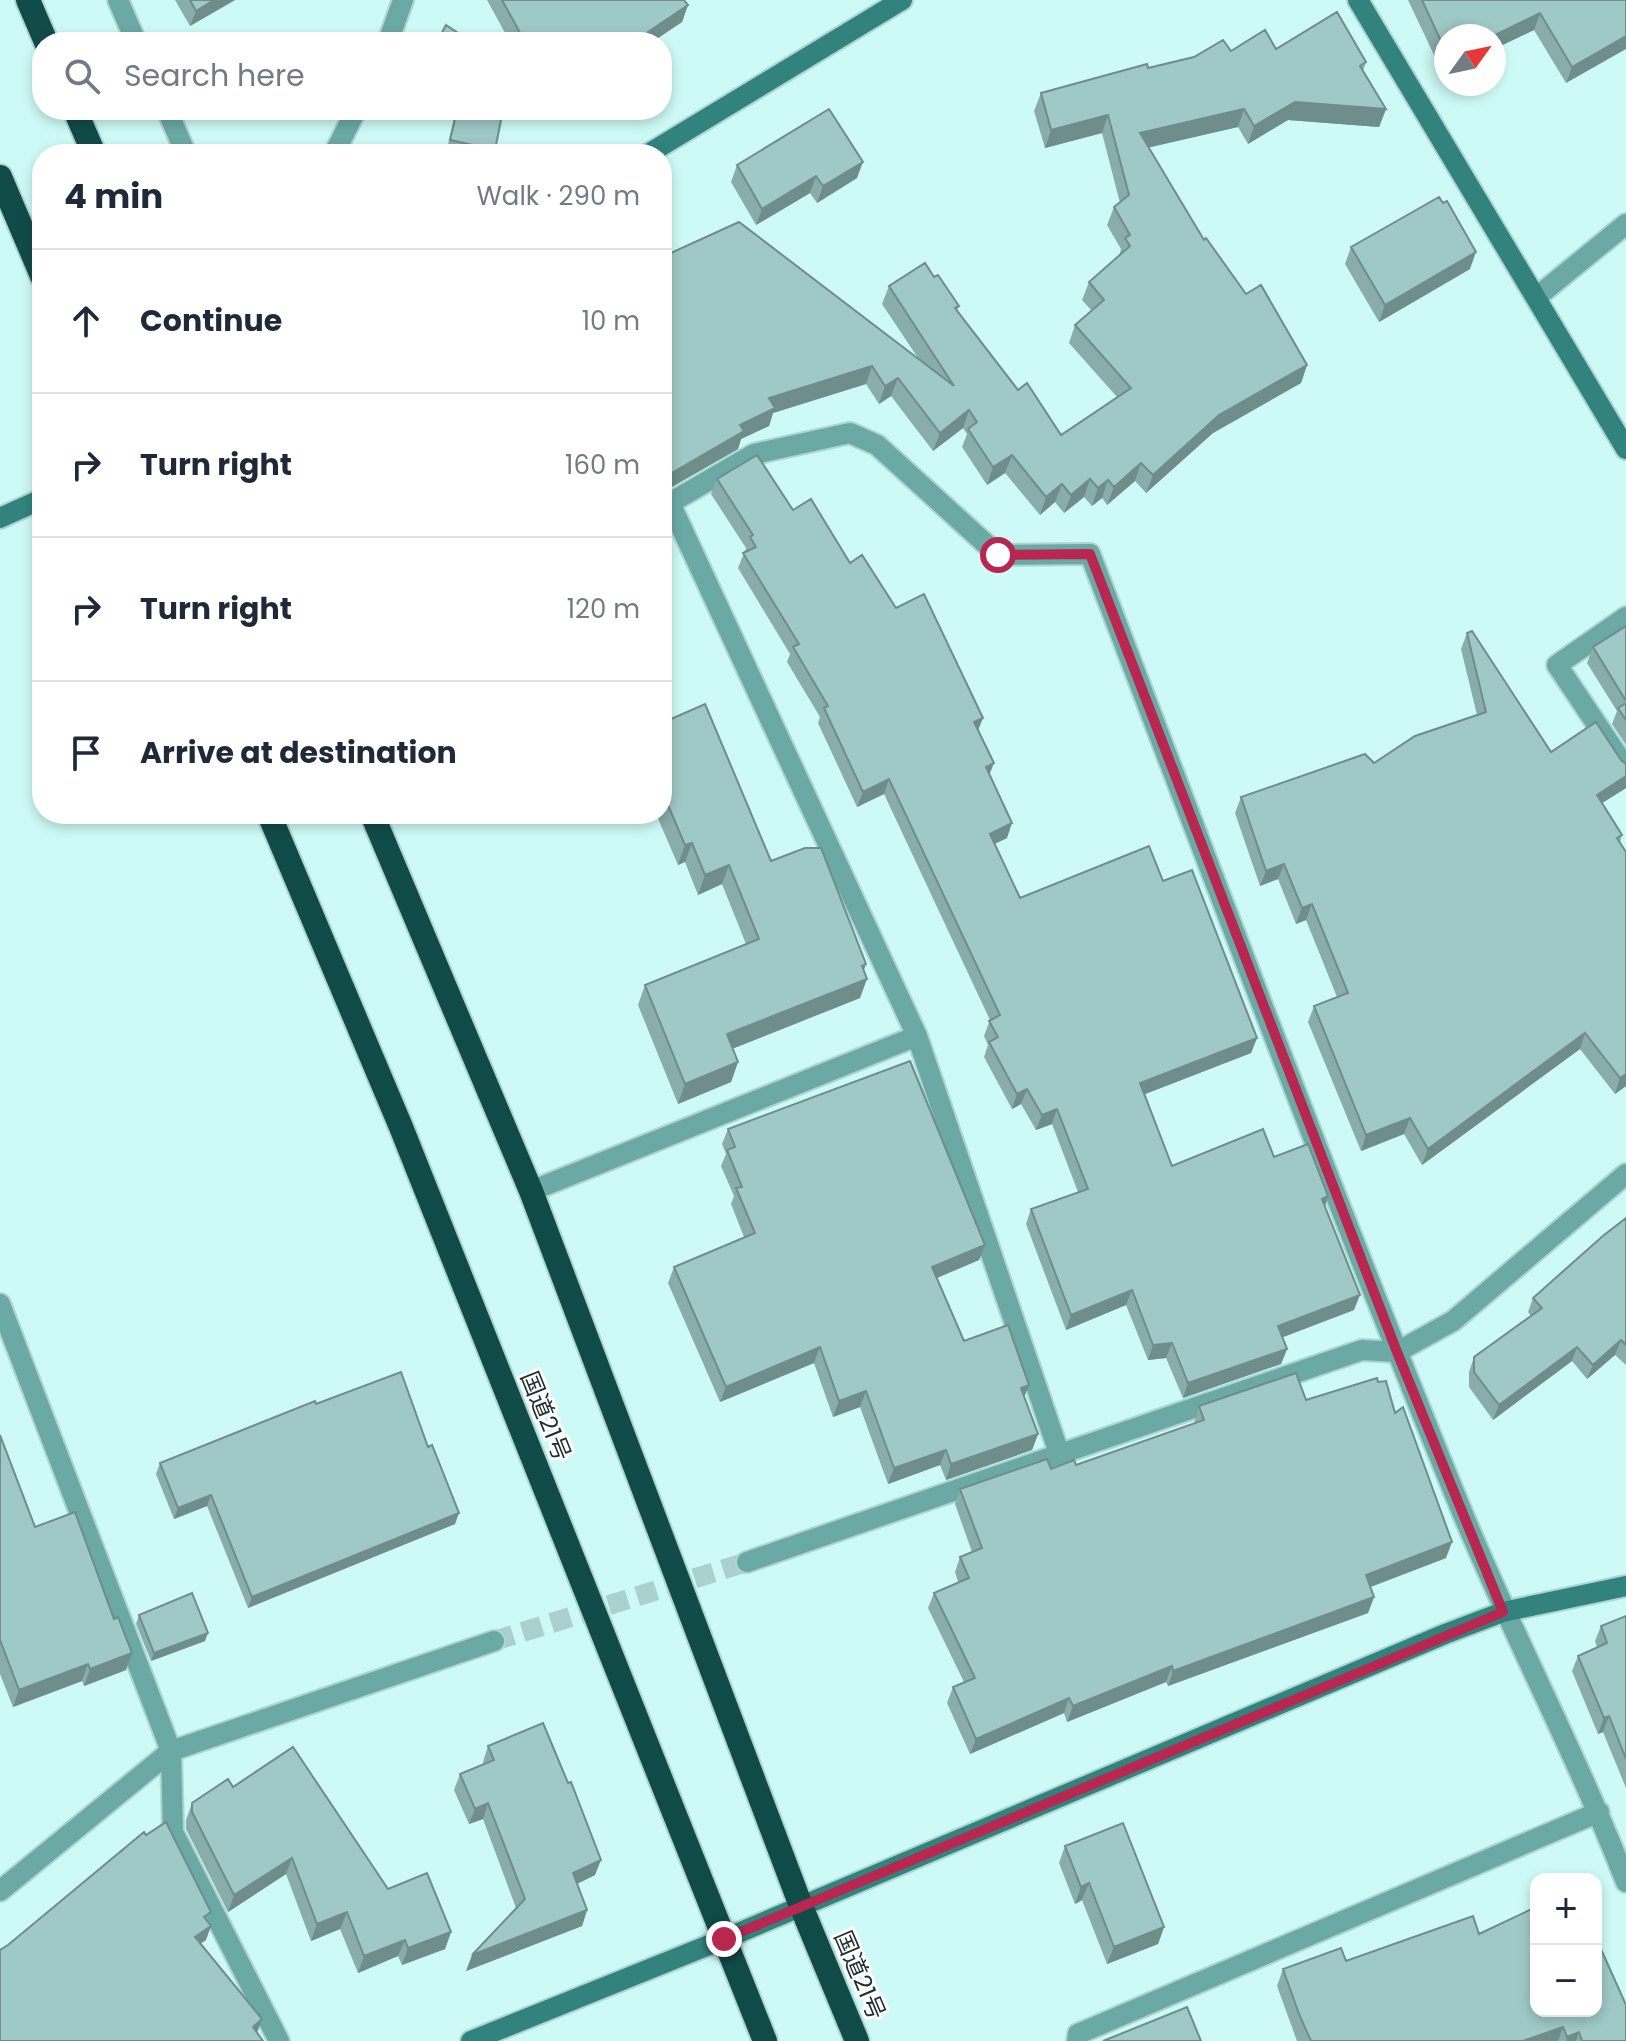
<!DOCTYPE html>
<meta charset="utf-8">
<style>
:root{--surface:#fff;--page:#f2f2f3;--text:#1f2937;--muted:#747a83;--line:#e0e1e3}
body{margin:0;font-family:Poppins,"Noto Sans JP",sans-serif;background:var(--page);color:var(--text)}
.controls{position:absolute;right:24px;bottom:24px;display:grid;overflow:hidden;border-radius:16px;box-shadow:0 4px 12px #0003}
.controls button{width:72px;height:72px;display:grid;place-items:center;padding:0;border:0;border-bottom:2px solid var(--line);background:var(--surface);color:var(--text);font:40px sans-serif}
.compass{position:absolute;left:1434px;top:24px;width:72px;height:72px;border-radius:50%;background:var(--surface);box-shadow:0 4px 12px #0003;rotate:57deg}
.stop{position:absolute;width:24px;height:24px;margin:-18px;border:6px solid #b82750;border-radius:50%;background:#fff}
.stop.end{background:#b82750;border-color:#fff;box-shadow:0 2px 8px #0008}
.list{margin:0;padding:0;list-style:none}
h2{display:flex;justify-content:space-between;align-items:center;height:104px;margin:0;padding:0 32px;font-size:34px}
h2 small{font-size:26px;font-weight:400;color:var(--muted)}
.list li{display:grid;grid-template-columns:52px 1fr auto;gap:24px;align-items:center;box-sizing:border-box;height:144px;padding:0 32px;border-top:2px solid var(--line)}
.list b{display:block;font-size:30px;white-space:nowrap}
.list em{font-size:26px;font-style:normal;color:var(--muted)}
.icon{flex:none;width:44px;height:44px;fill:none;stroke:currentColor;stroke-width:2;stroke-linecap:round;stroke-linejoin:round}
.map{position:relative;flex:none;width:1626px;height:2041px;overflow:hidden}
.search{position:absolute;background:var(--surface);box-shadow:0 4px 12px #0003;left:32px;top:32px;width:640px;height:88px;display:flex;align-items:center;gap:20px;box-sizing:border-box;padding:0 28px;border-radius:32px;color:var(--muted);font-size:30px}
.panel{position:absolute;background:var(--surface);box-shadow:0 4px 12px #0003;left:32px;top:144px;width:640px;height:680px;border-radius:32px}
.map>svg:first-child{display:block}
.lines{fill:none;stroke-linecap:round;stroke-linejoin:round}
.street-tunnel{stroke:#aad1ce;stroke-width:20;stroke-dasharray:20 10;stroke-linecap:butt}
.street-casing{stroke:#aed5d2;stroke-width:24}
.secondary-casing{stroke:#aed5d2;stroke-width:24}
.highway-casing{stroke:#aed5d2;stroke-width:28}
.street{stroke:#6ba9a5;stroke-width:20}
.secondary{stroke:#32837e;stroke-width:20}
.highway{stroke:#114b48;stroke-width:24}
.wall{fill:#88adaa}
.shaded-wall{fill:#6f8d8b}
.building{fill:#9ec9c6;stroke:#6f8d8b;stroke-width:2}
.route{stroke:#b82750;stroke-width:10}
.labels{text-anchor:middle;dominant-baseline:central;stroke-width:6;stroke-linejoin:round;paint-order:stroke}
.street-label{font-size:24px;fill:#1e2f2e;stroke:#fff}
</style>
<div class="map">
<svg width="1626" height="2041" viewBox="0 0 1626 2041">
<rect width="100%" height="100%" fill="#cdfaf6"/>
<g class="lines">
<path class="street-tunnel" d="M494,1641l253,-79"/>
<defs>
<path id="street" d="M118,0l18,42
M388,42l15,-42
M167,110l19,44
M334,154l22,-44
M1538,296l88,-72
M1626,617l-69,48 69,103
M531,1191l386,-155
M0,1304l171,447 2,81 106,209
M1059,1453l-142,-417 -247,-533 84,-49 96,-21 27,12 121,110 92,-1c122,318 241,638 370,953 52,127 117,248 166,375
M747,1562l615,-212 35,2 56,-31 173,-147
M0,1891l171,-140 323,-110
M1077,2041l1,-7 521,-222"/>
<path id="secondary" d="M1358,0l268,449
M648,154l254,-154
M0,518l42,-19
M471,2041l253,-102 721,-305 58,-22 123,-26"/>
<path id="highway" d="M28,0l18,42
M75,110l19,44
M0,177l42,99
M269,814l132,313 364,914
M372,814l159,377 270,715 56,135"/>
</defs>
<use href="#street" class="street-casing"/>
<use href="#secondary" class="secondary-casing"/>
<use href="#highway" class="highway-casing"/>
<use href="#street" class="street"/>
<use href="#secondary" class="secondary"/>
<use href="#highway" class="highway"/>
</g>
<path class="wall" d="M175,0h60l-45,26z
M487,0h197l4,5 -6,17 -30,20h-142z
M1408,0h218l-60,83 -32,-53 -40,19v-13h-48v36l-3,2z
M1276,49l90,13 -3,9 23,38 -7,18 -91,-7 -40,24 -10,-17 -89,20 55,93 42,54 61,71 -6,18 -88,50 -67,60 -11,-12 -28,24 -5,-7 -10,8 -8,-9 -20,16 -9,-11 -15,13 -35,-42 -18,12 -25,-38 5,-13 -4,-6 -30,23 -42,-55 -12,8 -13,-20 -93,29 -4,13 -28,13 -3,10 -75,43 -1,-235 256,101 -36,-54 7,-18 45,-9 25,29 -2,5 61,79 43,45 56,-38 -48,-54 6,-18 17,-14 -10,-11 7,-18 30,-26 2,-7 -14,-24 7,-18 6,-4 -18,-70 -57,15 -11,-37 7,-18 107,-25 83,-17z
M456,110h47l-9,44h-22l-25,-5z
M737,165l120,13 -40,25 -7,-10 -54,32 -25,-43z
M1351,247l119,22 -91,53 -34,-58z
M717,479l76,31 103,98 82,123 29,107 -13,6 26,54 143,-17 94,157 -6,15 -106,41 27,72 102,-9 54,39 -3,11 29,103 -72,27 5,12 -6,15 -98,34 -17,-40 -18,2 -22,-55 -60,25 -40,-106 5,-15 47,-17 -26,-68 -16,6 -15,-26 -9,5 -28,-52 4,-12 -4,-9 6,-16 -106,-226 -27,13 -39,-84 2,-6 -33,-55 3,-8 -52,-86 8,-20 -35,-54z
M1626,626v119l-14,-21 5,-13 -30,-48 6,-16z
M1467,633l84,119 70,8 5,4v24l-24,15 20,32 -2,7 6,10v234l-11,8 -35,-45 -158,116 -18,-31 -43,17 -53,-129 6,-16 23,-9 -31,-77 -10,4 -18,-45 -18,7 -25,-73 6,-16 133,-34 103,-48 -16,-66z
M662,723l109,138 93,110 -4,27 -128,51 6,13 -7,20 -53,22 -40,-99 7,-20 101,-41 -24,-60 -24,11 -13,-33 -7,3 -22,-51h6z
M728,1129l257,116 -6,15 -42,18 27,63 60,57 14,36 -6,16 -86,30 -6,-15 -52,19 -28,-77 -27,10 -19,-54 -94,39 -52,-119 6,-16 70,-30 -13,-33 3,-8 -13,-30 5,-12 -4,-10z
M1626,1218v147l-11,-10 -28,24 -15,-18 -79,59 -24,-33v-15l5,-15 57,-41 -3,-4 5,-14z
M1378,1382l17,31 51,145 -76,29 4,10 -6,16 -200,73 -2,-4 -99,40 -3,-9 -94,41 -23,-51 6,-16 11,-5 -36,-74 6,-15 24,-11 -3,-10 5,-15 12,-5 -17,-48 5,-15 91,-20 25,-4 118,-42 5,-17 107,-6z
M316,1404l139,120 -207,84 -41,-102 -33,13 -18,-45 4,-11z
M0,1435l35,92 91,143 -42,16 -2,-5 -69,26 -13,-33z
M139,1615l66,26 -54,20 -15,-37z
M1626,1616v172l-23,-56 -5,2 -26,-63 6,-15 19,-9 -2,-6 6,-15z
M488,1746l107,129 -18,9 10,26 -5,16 -116,45 50,-63 -33,-89 -14,5 -15,-34 6,-16 24,-10 -1,-2z
M233,1787l218,145 -6,17 -43,16 -4,-9 -40,17 -18,-44 -29,12 -25,-67 -58,38 -42,-83v-9l6,-17z
M1065,1846l99,81 -6,17 -51,20 -25,-64 -7,4 -16,-41z
M1479,1934l147,107h-329l-20,-55 6,-17 63,-8z"/>
<path class="shaded-wall" d="M214,0h21l-45,26 6,-15z
M688,5l-6,17 -30,20h-19z
M1540,13l-6,17 -40,19v-13z
M1626,36v13l-60,34 6,-16z
M1295,102l91,7 -7,18 -91,-7 -40,24 6,-18z
M1244,109l-6,18 -104,24 6,-18z
M1108,115l-6,18 -57,15 6,-18z
M863,162l-6,16 -40,25 6,-17z
M816,176l-6,17 -54,32 6,-16z
M1476,252l-6,17 -91,53 6,-17z
M1307,365l-6,18 -88,50 -67,60 7,-18 66,-60z
M872,366l-6,18 -93,29 -4,13 -28,13 -3,10 -75,43 -1,2v-9l8,-11 70,-49 29,-27z
M898,378l-7,18 -12,8 6,-18z
M969,410l-6,18 -30,23 7,-18z
M1012,455l-7,18 -18,12 6,-18z
M1141,463l-6,18 -28,24 7,-18z
M1090,479l-6,18 -20,16 7,-18z
M1108,480l-6,18 -10,8 6,-18z
M1062,484l-7,18 -15,13 6,-18z
M983,718l-6,15 -3,-11z
M994,763l-6,15 -2,-11z
M1626,776v12l-35,22 6,-15z
M889,779l-5,15 -27,13 6,-15z
M1012,823l-5,15 -23,11 6,-15z
M692,843l-7,19 -7,3 7,-20z
M1284,864l-6,15 -18,7 6,-15z
M729,865l-7,19 -24,11 7,-20z
M1312,904l-6,16 -10,4 6,-16z
M866,964l-6,17 7,-2 -7,19 -141,56 8,-20z
M1585,1033l-5,16 -158,116 6,-16z
M1257,1038l-6,15 -116,45 5,-15z
M738,1062l-7,20 -53,22 7,-20z
M1626,1074v12l-11,8 5,-16z
M1027,1089l-6,15 -9,5 5,-15z
M1057,1109l-5,15 -16,6 6,-15z
M1410,1118l-6,16 -43,17 5,-16z
M1328,1196l-5,15 -1,-12z
M985,1245l-6,15 -52,22 5,-15z
M1132,1290l-6,15 -60,25 5,-15z
M1360,1295l-6,15 -81,31 5,-15z
M1621,1340l-6,15 -28,24 6,-14z
M1172,1343l-6,15 -18,2 5,-15z
M820,1347l-6,16 -94,39 6,-15z
M1577,1347l-5,14 -79,59 6,-15z
M1287,1349l-6,15 -98,34 5,-15z
M1029,1385l-6,15 -2,-12z
M866,1391l-6,16 -27,10 6,-16z
M1038,1434l-6,16 -86,30 5,-16z
M946,1450l-6,15 -52,19 6,-16z
M211,1495l-4,11 -33,13 4,-11z
M459,1513l-4,11 -207,84 4,-11z
M1452,1542l-6,16 -86,33 6,-16z
M1374,1597l-6,16 -200,73 5,-15z
M208,1633l-3,8 -54,20 3,-8z
M132,1653l-6,17 -42,16 6,-17z
M88,1664l-6,17 -69,26 6,-17z
M1172,1666l-6,16 -99,40 6,-16z
M1069,1698l-5,15 -94,41 6,-15z
M1609,1716l-6,16 -5,2 6,-16z
M488,1803l-5,16 -14,5 6,-15z
M292,1858l-6,16 -58,38 6,-17z
M601,1860l-6,15 -27,13 5,-15z
M1089,1883l-7,17 -7,4 6,-17z
M587,1910l-5,16 -116,45 6,-16z
M347,1912l-7,17 -29,12 6,-17z
M211,1926l-5,14 -16,11 5,-14z
M1164,1927l-6,17 -51,20 7,-17z
M451,1932l-6,17 -43,16 6,-17z
M405,1940l-7,16 -40,17 6,-17z
M262,2019l-5,14 -4,-6z
M1563,2027l-5,14h-35z
M1579,2032l-3,9h-10l1,-4z"/>
<path class="building" d="M190,0h24l-18,11z
M502,0h182l4,5 -55,37h-108z
M1422,0h204v36l-54,31 -32,-54 -47,23h-47v16z
M1337,12l29,50 -6,4 26,43 -91,-7 -41,24 -10,-17 -104,24 64,107 2,-2 40,56 15,-9 46,80 -88,50 -66,60 -12,-12 -27,24 -6,-7 -10,8 -8,-9 -19,16 -9,-11 -16,13 -34,-42 -19,12 -25,-38 9,-7 -8,-12 -29,23 -42,-55 -13,8 -13,-20 -103,32 6,10 -35,17 4,6 -74,43 -8,11v-228l77,-35 215,164 -65,-100 36,-23 9,14 4,-2 21,31 -4,2 63,82 9,-7 34,52 70,-47 -56,-63 29,-25 -15,-18 41,-36 -5,-8 5,-3 -16,-28 15,-12 -21,-80 -57,15 -10,-37 106,-29 1,4 46,-11 29,-17 8,11 34,-21 11,19z
M446,25l26,17h-35z
M829,109l34,53 -40,24 -7,-10 -54,33 -25,-44z
M457,110h46l-8,40 -45,-10z
M1439,197l4,6 4,-2 29,51 -91,53 -34,-58z
M757,455l36,55 18,-11 39,64 12,-8 34,53 28,-14 59,124 -9,4 20,41 -8,4 26,56 -22,11 30,64 129,-52 14,35 29,-11 65,168 -117,45 32,83 91,-37 11,28 34,-13 20,52 -6,3 38,96 -82,31 9,23 -99,34 -16,-40 -19,2 -21,-55 -61,25 -40,-106 57,-20 -31,-80 -15,6 -15,-26 -10,5 -28,-52 9,-5 -9,-16 11,-6 -111,-236 -26,13 -39,-84 4,-2 -35,-59 6,-3 -56,-91 13,-6 -6,-10 3,-2 -36,-56z
M1626,626v75l-33,-54z
M1472,631l79,121 45,-30 25,38 5,4v12l-29,19 25,40 -5,3 9,14v222l-6,4 -35,-45 -157,116 -18,-31 -44,17 -52,-129 34,-13 -36,-89 -10,4 -18,-44 -18,7 -25,-74 124,-43 9,9 41,-27 71,-24 -19,-79z
M1626,703v17l-8,-12z
M705,704l66,157 34,-13h16l45,116 -4,2 5,13 -140,55 11,28 -53,22 -40,-99 114,-46 -30,-74 -24,10 -13,-32 -7,2 -23,-54v-6l7,-3 -7,-17v-42z
M910,1061l75,184 -53,22 32,74 44,-16 21,60 -8,3 17,46 -87,30 -5,-14 -52,18 -28,-77 -27,10 -19,-54 -94,40 -52,-120 81,-34 -19,-45 6,-1 -15,-37 8,-3 -7,-18z
M1626,1218v127l-5,-5 -28,25 -16,-18 -78,58 -25,-33v-15l68,-49 -9,-10 71,-63z
M401,1372l27,75 4,-2 27,68 -207,84 -41,-102 -33,13 -18,-45 155,-62 1,3z
M1296,1373l10,27 71,-22 1,4 8,-1 9,32 8,-6 49,135 -86,33 8,22 -201,74 -1,-5 -99,40 -4,-8 -93,41 -23,-52 22,-9 -41,-85 35,-15 -9,-21 22,-9 -22,-59 87,-30 4,10 23,-9 2,5 128,-45 -5,-14z
M0,1435l35,92 40,-15 39,107 4,-2 14,36 -42,16 -2,-5 -69,26 -19,-50z
M192,1593l16,40 -54,20 -15,-38z
M1626,1616v143l-17,-43 -5,2 -26,-62 29,-13 -6,-17z
M543,1723l25,60 3,-1 30,78 -28,13 14,37 -115,45 53,-56 -37,-96 -13,6 -15,-35 34,-14 -6,-14z
M293,1747l95,142 39,-16 24,59 -43,16 -3,-8 -41,16 -17,-44 -30,12 -25,-66 -58,37 -42,-83v-9l36,-24 5,8z
M166,1822l45,90 -7,5 7,9 -16,11 67,82 -9,8 10,14h-263v-91l8,-5 136,-113 2,3z
M1123,1823l41,104 -50,20 -25,-64 -8,4 -16,-41z
M1536,1907v104h60v-73l30,67v36h-44l-3,-9 -12,5 -4,-10 -40,14h-212l-12,-27 -16,-45 58,-21 5,13 127,-45 6,18z
M1187,2007l14,34h-98z"/>
<g class="lines">
<path class="route" d="M724,1939l779,-327 -106,-260 -307,-798 -92,1"/>
</g>
<g class="labels">
<g class="street-label">
<text transform="translate(546 1416) rotate(68)">国道21号</text>
<text transform="translate(860 1975) rotate(67)">国道21号</text>
</g>
</g>
</svg>
<div class="controls">
<button>+</button>
<button>−</button>
</div>
<svg class="compass" viewBox="-18 -18 36 36"><path d="M0-13l5 13h-10z" fill="#e53935"/><path d="M0 13l5-13h-10z" fill="#747a83"/></svg>
<div class="stop" style="left:998px;top:555px"></div>
<div class="stop end" style="left:724px;top:1939px"></div>
<div class="search"><svg class="icon" aria-label="search" viewBox="0 0 24 24"><circle cx="10" cy="10" r="6"/><path d="M15 15l6 6"/></svg>Search here</div>
<section class="panel">
<h2>4 min<small>Walk · 290 m</small></h2>
<ul class="list">
<li><svg class="icon" aria-label="ahead" viewBox="0 0 24 24"><path d="M12 20V5M6 11l6-6 6 6"/></svg><div><b>Continue</b></div><em>10 m</em></li>
<li><svg class="icon" aria-label="right" viewBox="0 0 24 24"><path d="M7 20v-9h11M14 6l5 5-5 5"/></svg><div><b>Turn right</b></div><em>160 m</em></li>
<li><svg class="icon" aria-label="right" viewBox="0 0 24 24"><path d="M7 20v-9h11M14 6l5 5-5 5"/></svg><div><b>Turn right</b></div><em>120 m</em></li>
<li><svg class="icon" aria-label="arrive" viewBox="0 0 24 24"><path d="M6 21V4h12l-3 4 3 4H6"/></svg><div><b>Arrive at destination</b></div></li>
</ul>
</section>
</div>
